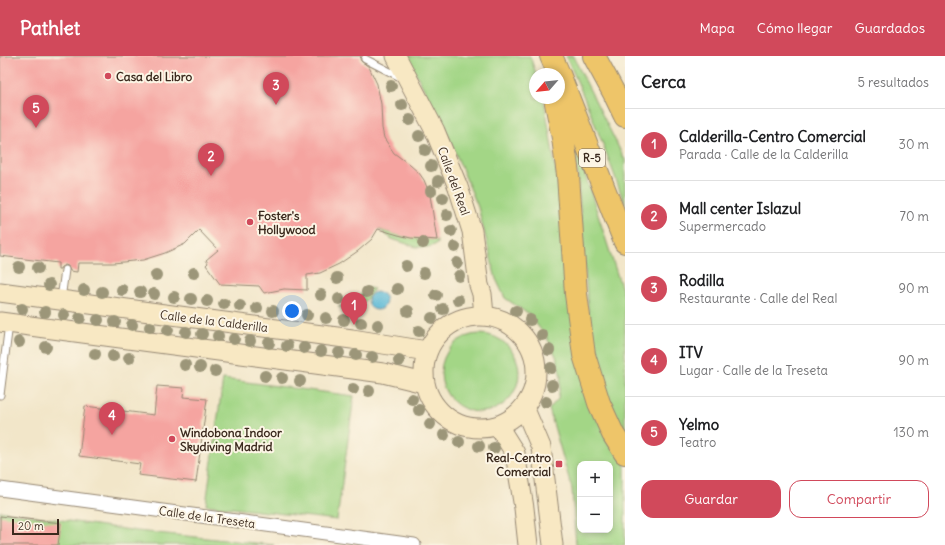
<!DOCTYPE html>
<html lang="es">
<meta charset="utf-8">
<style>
:root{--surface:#fff;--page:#f2f2f2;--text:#202124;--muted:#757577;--line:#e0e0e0;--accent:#d1495b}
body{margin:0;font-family:Delius,sans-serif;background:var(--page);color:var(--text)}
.controls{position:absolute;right:12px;bottom:12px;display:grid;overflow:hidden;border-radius:8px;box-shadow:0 2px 6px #0003}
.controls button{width:36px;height:36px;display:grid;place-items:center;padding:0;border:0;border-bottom:1px solid var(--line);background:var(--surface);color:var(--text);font:20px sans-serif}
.compass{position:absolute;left:529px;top:12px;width:36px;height:36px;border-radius:50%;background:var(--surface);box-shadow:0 2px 6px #0003;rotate:242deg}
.scale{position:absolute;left:12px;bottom:10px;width:47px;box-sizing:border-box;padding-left:4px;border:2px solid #3b2a1e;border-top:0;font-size:11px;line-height:14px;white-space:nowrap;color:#3b2a1e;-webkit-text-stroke:3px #fcf5e5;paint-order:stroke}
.you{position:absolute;left:292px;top:255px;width:14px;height:14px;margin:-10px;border:3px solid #fff;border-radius:50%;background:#1a73e8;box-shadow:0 0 0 6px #1a73e833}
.badge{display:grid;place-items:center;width:26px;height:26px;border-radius:50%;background:var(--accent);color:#fff;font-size:13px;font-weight:700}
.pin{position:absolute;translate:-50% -33px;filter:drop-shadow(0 1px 2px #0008)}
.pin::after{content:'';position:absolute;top:21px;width:14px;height:12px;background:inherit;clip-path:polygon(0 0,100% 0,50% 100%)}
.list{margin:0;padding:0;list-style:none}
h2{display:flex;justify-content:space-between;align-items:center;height:52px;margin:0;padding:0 16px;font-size:17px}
h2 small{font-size:13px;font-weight:400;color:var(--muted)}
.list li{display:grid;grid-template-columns:26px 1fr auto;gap:12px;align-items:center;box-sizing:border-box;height:72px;padding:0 16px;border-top:1px solid var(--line)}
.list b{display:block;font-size:15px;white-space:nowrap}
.list p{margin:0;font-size:13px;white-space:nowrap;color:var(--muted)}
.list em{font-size:13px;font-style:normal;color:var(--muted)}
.actions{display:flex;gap:8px;padding:12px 16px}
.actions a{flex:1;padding:9px 0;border:1px solid var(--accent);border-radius:12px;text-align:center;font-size:14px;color:var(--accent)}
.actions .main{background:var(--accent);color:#fff}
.map{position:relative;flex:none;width:625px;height:489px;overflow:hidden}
header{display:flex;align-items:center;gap:24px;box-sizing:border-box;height:56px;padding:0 20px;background:var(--accent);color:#fff}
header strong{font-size:19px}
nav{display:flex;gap:22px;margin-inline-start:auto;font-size:14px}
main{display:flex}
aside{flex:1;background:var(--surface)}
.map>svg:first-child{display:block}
.green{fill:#a3d686;stroke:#6f8052;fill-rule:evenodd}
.water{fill:#58b8d6;stroke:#4a717a}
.building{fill:#f5a4a0}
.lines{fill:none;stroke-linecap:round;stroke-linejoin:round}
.lane-casing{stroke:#968874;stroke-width:9}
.street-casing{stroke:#968874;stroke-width:15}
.secondary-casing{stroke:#968874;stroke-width:21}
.highway-casing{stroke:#968874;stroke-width:24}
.lane{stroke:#fff;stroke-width:7}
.street{stroke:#fff;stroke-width:13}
.secondary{stroke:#f8e8c3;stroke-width:19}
.highway{stroke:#eec569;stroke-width:22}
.tree{fill:#9c9679}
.poi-dot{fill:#d1495b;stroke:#fcf5e5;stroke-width:1.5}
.labels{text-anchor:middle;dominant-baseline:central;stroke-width:4;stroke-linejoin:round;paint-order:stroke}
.shield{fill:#fcf5e5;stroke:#75675a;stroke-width:1}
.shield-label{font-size:11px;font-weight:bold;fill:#3b2a1e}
.poi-label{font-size:12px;font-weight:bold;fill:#3b2a1e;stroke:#fcf5e5;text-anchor:start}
.street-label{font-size:12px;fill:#3b2a1e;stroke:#fcf5e5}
</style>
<header>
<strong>Pathlet</strong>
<nav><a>Mapa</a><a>Cómo llegar</a><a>Guardados</a></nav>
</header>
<main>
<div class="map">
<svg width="625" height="489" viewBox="0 0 625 489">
<rect width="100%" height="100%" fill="#fcf5e5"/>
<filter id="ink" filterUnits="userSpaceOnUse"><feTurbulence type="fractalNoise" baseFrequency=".025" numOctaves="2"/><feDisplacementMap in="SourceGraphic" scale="8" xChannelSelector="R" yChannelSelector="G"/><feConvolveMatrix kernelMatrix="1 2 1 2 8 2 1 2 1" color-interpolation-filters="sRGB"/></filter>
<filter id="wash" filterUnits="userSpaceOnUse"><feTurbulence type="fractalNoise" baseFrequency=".012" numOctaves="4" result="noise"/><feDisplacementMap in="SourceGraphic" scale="16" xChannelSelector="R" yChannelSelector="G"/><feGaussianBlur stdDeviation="0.9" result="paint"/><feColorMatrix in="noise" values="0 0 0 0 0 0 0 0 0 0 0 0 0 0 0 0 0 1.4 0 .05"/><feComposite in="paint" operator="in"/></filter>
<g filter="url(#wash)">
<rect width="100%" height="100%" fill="#f2e6c9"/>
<path class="green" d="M407,0h123l6,18h-1v24h9v1l13,79 35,181 -17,-216 50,156v246h-49l-4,-56 -23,-80 9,-10 3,-22 -5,-21 -10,-20 -18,-22 -23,-16 -9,-19 -18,-72 -28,-67zM580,408h30v66h-30z
M566,0h7l52,104v45c-17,-50 -37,-100 -59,-149z
M378,173c19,7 38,10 59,11v4l-8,3h-13l-24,-8z
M369,232l5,1 -5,6 -2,4 -7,5 -10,4 -12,-1 11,-4z
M441 317a39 39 0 1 1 78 0a39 39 0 1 1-78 0Z
M223,323l131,17 -17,124 -131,-15z
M0,455l137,20 137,14h-274z"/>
<path class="water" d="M368 245a9 9 0 1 1 18 0a9 9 0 1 1-18 0Z"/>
<g id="blocks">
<path class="building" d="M0,0h361l-1,3 1,2 8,6 8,17 4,20 1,24 2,10 10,15 16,12 9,8 5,7 6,15 7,45 -26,-2 -13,-3 -20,-6 -6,10 -14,12 -19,13 -19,9 -13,2v15l-23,-1 -20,4 -5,-7 -39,-2 -14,-19 2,-2 -2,-3 12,-10 -19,-20 -14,14 -20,9 -22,7 -30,3h-35l-1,9 -7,-1 -2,-5 -3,-1 -4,2 -1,2h-2v-6l-58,-7z
M157,330l27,2 -1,9 24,2 -11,83 -58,-7 2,-11 -61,-8 6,-50 69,9z
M0,460l61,7 -3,22h-58z"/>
</g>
</g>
<g filter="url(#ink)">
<use href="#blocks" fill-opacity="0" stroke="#968874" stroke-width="1"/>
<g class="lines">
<defs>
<path id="lane" d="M365,3l37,19
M61,243l4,-29
M0,339l9,-71"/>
<path id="street" d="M0,433l414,56"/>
<path id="secondary" d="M396,0l39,75 23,56 14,44 7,54 3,9 2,21
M0,236l352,47 75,12
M424 316a56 56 0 1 1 112 0a56 56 0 1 1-112 0Z
M0,266l383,51 41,10
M524,351l17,40 12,98
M498,370l17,27 9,55 4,37"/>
<path id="highway" d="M551,0l8,18
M594,0l20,37 11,23
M559,18l66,168
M555,42l8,40 5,37 8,119 8,61 15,48 14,31 12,19"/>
</defs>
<use href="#lane" class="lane-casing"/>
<use href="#street" class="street-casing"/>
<use href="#secondary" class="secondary-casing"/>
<use href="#highway" class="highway-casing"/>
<use href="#lane" class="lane"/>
<use href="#street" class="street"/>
<use href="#secondary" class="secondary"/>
<use href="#highway" class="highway"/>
</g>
<g class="tree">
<circle cx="391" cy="30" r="6"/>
<circle cx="402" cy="49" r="6"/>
<circle cx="410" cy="64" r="6"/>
<circle cx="419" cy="80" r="6"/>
<circle cx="425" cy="94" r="6"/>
<circle cx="431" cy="110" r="6"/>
<circle cx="438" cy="125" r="6"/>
<circle cx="431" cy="135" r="6"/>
<circle cx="443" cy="142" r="6"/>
<circle cx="447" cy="159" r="6"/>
<circle cx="451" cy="175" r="6"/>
<circle cx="423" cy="187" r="6"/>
<circle cx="455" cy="191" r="6"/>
<circle cx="457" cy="207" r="6"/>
<circle cx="406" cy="210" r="6"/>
<circle cx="19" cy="211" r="6"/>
<circle cx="38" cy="212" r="6"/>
<circle cx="194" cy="217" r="6"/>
<circle cx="424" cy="217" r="6"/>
<circle cx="156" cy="219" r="6"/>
<circle cx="459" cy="220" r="6"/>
<circle cx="337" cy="222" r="6"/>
<circle cx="49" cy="229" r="6"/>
<circle cx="397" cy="233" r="6"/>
<circle cx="84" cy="234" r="6"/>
<circle cx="122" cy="234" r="6"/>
<circle cx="102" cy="236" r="6"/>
<circle cx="140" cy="236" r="6"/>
<circle cx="367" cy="236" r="6"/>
<circle cx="154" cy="238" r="6"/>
<circle cx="321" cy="239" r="6"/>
<circle cx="436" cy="239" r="6"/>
<circle cx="174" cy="241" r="6"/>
<circle cx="191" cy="243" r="6"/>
<circle cx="339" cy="243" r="6"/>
<circle cx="458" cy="244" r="6"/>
<circle cx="207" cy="245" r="6"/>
<circle cx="354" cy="246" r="6"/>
<circle cx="224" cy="248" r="6"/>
<circle cx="240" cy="250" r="6"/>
<circle cx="257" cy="252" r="6"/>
<circle cx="22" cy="253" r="6"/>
<circle cx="443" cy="253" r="6"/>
<circle cx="273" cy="255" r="6"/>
<circle cx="408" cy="255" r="6"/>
<circle cx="516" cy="255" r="6"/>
<circle cx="45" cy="256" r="6"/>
<circle cx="290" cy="257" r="6"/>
<circle cx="64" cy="259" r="6"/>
<circle cx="307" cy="259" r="6"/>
<circle cx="80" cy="262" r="6"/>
<circle cx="326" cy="262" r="6"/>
<circle cx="432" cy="262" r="6"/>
<circle cx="98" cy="264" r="6"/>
<circle cx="344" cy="264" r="6"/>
<circle cx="530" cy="264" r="6"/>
<circle cx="115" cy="266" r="6"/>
<circle cx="361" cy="267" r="6"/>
<circle cx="132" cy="269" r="6"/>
<circle cx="378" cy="269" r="6"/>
<circle cx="150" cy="271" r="6"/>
<circle cx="168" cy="274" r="6"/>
<circle cx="419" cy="275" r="6"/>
<circle cx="186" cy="276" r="6"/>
<circle cx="202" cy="278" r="6"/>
<circle cx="542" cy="279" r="6"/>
<circle cx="218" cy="280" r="6"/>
<circle cx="234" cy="283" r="6"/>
<circle cx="250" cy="285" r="6"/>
<circle cx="19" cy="286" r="6"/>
<circle cx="269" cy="287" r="6"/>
<circle cx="287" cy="290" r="6"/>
<circle cx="46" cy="291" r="6"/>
<circle cx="304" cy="292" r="6"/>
<circle cx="549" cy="294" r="6"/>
<circle cx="321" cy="295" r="6"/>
<circle cx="339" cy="297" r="6"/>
<circle cx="95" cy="298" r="6"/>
<circle cx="356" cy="299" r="6"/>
<circle cx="113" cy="300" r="6"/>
<circle cx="372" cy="301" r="6"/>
<circle cx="129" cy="302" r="6"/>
<circle cx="399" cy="305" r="6"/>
<circle cx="185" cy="309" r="6"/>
<circle cx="200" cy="311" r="6"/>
<circle cx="551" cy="312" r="6"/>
<circle cx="215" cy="315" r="6"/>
<circle cx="265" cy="320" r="6"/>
<circle cx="282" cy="322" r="6"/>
<circle cx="300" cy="325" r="6"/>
<circle cx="552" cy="329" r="6"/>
<circle cx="353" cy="333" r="6"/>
<circle cx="369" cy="335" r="6"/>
<circle cx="412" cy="343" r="6"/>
<circle cx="546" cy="346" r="6"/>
<circle cx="419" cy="354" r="6"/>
<circle cx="430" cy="368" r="6"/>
<circle cx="444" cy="379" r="6"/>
<circle cx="459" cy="386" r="6"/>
<circle cx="479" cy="390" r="6"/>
<circle cx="494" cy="392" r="6"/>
</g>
</g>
<g class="poi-dot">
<circle cx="108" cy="20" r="4"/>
<circle cx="250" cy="166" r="4"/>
<circle cx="172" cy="383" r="4"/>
<rect x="555" y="404" width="8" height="8" rx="2"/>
</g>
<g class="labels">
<rect class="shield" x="579" y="93" width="26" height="18" rx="3"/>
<g class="shield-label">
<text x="592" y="102">R-5</text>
</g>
<g class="poi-label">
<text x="116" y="20">Casa del Libro</text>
<text x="258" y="159">Foster's<tspan x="258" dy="14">Hollywood</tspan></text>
<text x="180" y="376">Windobona Indoor<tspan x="180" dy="14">Skydiving Madrid</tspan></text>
<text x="551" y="401" text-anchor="end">Real-Centro<tspan x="551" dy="14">Comercial</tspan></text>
</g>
<g class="street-label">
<text transform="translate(454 125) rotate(70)">Calle del Real</text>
<text transform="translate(214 265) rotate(7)">Calle de la Calderilla</text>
<text transform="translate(207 461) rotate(8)">Calle de la Treseta</text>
</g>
</g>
</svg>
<div class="controls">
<button>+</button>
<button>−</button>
</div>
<svg class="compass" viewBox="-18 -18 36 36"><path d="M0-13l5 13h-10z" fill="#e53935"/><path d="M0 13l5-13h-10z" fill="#757577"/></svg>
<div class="scale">20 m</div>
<div class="you"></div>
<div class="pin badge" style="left:354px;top:269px">1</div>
<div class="pin badge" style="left:211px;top:120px">2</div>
<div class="pin badge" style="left:276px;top:49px">3</div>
<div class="pin badge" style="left:112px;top:379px">4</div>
<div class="pin badge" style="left:36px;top:72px">5</div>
</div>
<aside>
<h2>Cerca<small>5 resultados</small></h2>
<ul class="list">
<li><span class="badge">1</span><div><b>Calderilla-Centro Comercial</b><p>Parada · Calle de la Calderilla</p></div><em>30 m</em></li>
<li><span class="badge">2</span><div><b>Mall center Islazul</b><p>Supermercado</p></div><em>70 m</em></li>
<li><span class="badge">3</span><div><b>Rodilla</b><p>Restaurante · Calle del Real</p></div><em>90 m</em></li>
<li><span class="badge">4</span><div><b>ITV</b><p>Lugar · Calle de la Treseta</p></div><em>90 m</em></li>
<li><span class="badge">5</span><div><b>Yelmo</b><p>Teatro</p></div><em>130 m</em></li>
</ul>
<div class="actions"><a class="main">Guardar</a><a>Compartir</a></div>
</aside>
</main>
